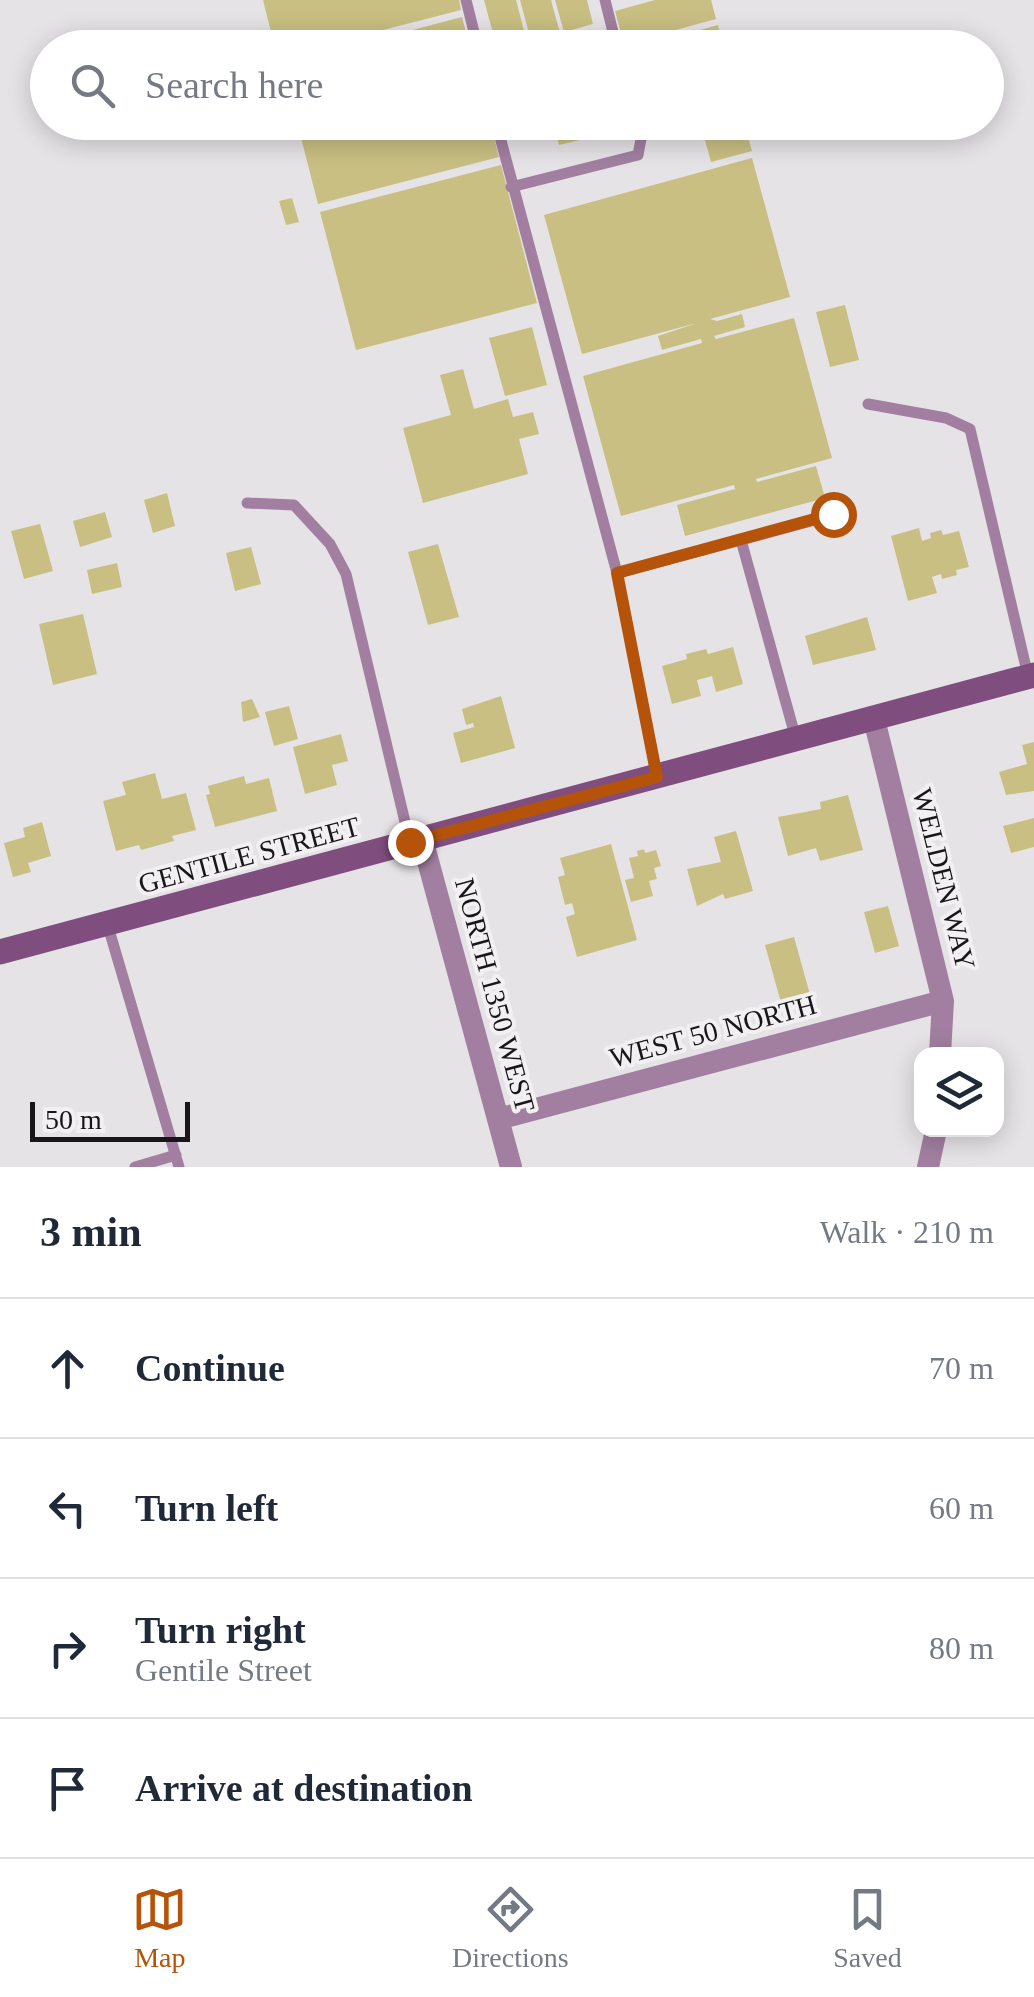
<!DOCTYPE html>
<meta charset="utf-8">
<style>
:root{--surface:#fff;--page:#f2f2f3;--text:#1f2937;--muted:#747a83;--line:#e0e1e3;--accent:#b45309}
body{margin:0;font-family:"Times New Roman",serif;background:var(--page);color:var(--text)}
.controls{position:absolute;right:30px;bottom:30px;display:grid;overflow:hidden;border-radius:20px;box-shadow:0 5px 25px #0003}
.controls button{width:90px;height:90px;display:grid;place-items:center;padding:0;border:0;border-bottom:2px solid var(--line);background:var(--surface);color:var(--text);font:50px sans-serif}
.scale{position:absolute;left:30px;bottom:25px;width:160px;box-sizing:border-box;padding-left:10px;border:5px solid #181718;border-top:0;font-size:28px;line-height:35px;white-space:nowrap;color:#181718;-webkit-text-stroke:8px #f3f0f3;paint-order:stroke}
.stop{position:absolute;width:30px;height:30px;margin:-22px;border:8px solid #b45309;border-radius:50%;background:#fff}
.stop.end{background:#b45309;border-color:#fff;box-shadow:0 2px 10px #0008}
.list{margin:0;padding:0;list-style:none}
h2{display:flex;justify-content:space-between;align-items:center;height:130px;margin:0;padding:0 40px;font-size:42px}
h2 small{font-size:32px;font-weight:400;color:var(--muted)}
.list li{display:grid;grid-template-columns:65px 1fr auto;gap:30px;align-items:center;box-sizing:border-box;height:140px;padding:0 40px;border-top:2px solid var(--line)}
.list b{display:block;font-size:38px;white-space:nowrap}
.list p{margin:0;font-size:32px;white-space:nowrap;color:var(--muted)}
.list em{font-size:32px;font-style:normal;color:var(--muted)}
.icon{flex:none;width:55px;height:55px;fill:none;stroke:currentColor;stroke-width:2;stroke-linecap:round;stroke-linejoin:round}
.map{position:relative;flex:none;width:1034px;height:1167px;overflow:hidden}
.search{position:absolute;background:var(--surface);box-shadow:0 5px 25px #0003;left:30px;right:30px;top:30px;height:110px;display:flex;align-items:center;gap:25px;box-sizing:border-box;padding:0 35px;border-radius:55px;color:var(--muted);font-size:38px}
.sheet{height:690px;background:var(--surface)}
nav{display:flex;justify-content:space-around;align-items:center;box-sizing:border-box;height:140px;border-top:2px solid var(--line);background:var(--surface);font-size:28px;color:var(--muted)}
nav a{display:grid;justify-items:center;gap:5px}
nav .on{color:var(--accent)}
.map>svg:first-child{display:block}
.building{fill:#c9bf83}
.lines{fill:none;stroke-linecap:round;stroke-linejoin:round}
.service{stroke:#a27fa0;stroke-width:11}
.minor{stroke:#a27fa0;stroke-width:22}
.secondary{stroke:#804e7e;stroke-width:25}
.route{stroke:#b45309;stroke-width:12}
.labels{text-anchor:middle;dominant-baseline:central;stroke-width:8;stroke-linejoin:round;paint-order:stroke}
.street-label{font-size:28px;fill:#181718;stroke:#f3f0f3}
</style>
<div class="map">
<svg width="1034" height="1167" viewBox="0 0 1034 1167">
<rect width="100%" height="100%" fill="#e6e3e6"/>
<path class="building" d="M263,0h196l2,10 -148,38h-38z
M484,0h32l11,42 -30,6z
M520,0h31l9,33 -29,8z
M555,0h32l6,24 -29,8z
M655,0h56l5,19 -92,25 -9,-33z
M462,17l8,31h-118v-2z
M718,25l6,23h-81v-2z
M597,37l3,11h-39v-2z
M297,122h193l9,35 -181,47z
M553,122h31l4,16 -29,7z
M589,122h31l2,6 -30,9z
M700,122h44l8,29 -41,11z
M752,158l38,139 -80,22 7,2 25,-7 3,13 -31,9 2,3 78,-21 38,140 -76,21 1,3 59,-16 9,32 -140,38 -8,-31 58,-16 -1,-4 -113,31 -38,-140 119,-33 -1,-4 -39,11 -4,-14 39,-13 -115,31 -38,-139z
M501,165l36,138 -181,47 -36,-138z
M292,198l7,24 -13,3 -7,-24z
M845,305l14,55 -29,7 -14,-55z
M532,327l15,58 -42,11 -16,-58z
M463,369l11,40 34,-10 5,18 20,-5 6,22 -20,5 9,35 -105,29 -20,-75 48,-13 -11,-40z
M167,493l8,33 -22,7 -9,-33z
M105,512l7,25 -32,10 -7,-26z
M40,524l13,47 -29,8 -13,-48z
M919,528l3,13 9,-3 -1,-5 11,-3 2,5 16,-4 10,36 -13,3 1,5 -15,4 -1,-5 -9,3 5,16 -29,8 -17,-65z
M438,544l21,73 -31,8 -20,-73z
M251,547l10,37 -26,7 -9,-38z
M117,563l5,24 -30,7 -5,-24z
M83,614l14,60 -44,11 -14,-61z
M867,617l9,33 -63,15 -8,-29z
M733,647l10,37 -27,8 -4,-16 -15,4 4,16 -29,8 -10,-38 25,-7 -1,-5 20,-5 2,5z
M501,696l14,52 -54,15 -8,-30 21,-6 -1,-4 -7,2 -4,-16z
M252,699l8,18 -17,5 -2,-20z
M289,706l9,33 -24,7 -9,-34z
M341,734l7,27 -16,4 5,20 -32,9 -12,-47z
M1034,742v49l-28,4 -7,-23 28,-8 -5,-19z
M155,773l7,26 24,-6 10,37 -24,6 2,5 -33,9 -2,-5 -23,6 -13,-50 23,-6 -4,-13z
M244,776l2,8 23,-6 8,33 -62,16 -9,-32 4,-1 -2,-8z
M848,795l15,55 -43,11 -4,-13 -28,8 -10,-39 43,-8 -1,-7z
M1034,818v29l-23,6 -8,-27z
M42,822l9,34 -23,7 3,9 -18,5 -9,-34 21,-6 -2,-9z
M736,831l17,60 -28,8 -2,-5 -26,12 -10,-37 34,-7 -7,-25z
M611,844l26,96 -60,17 -11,-40 9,-3 -3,-11 -7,2 -7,-28 7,-2 -5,-17z
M644,849l1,4 11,-3 5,16 -7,2 3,11 -8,2 4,15 -22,6 -6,-22 9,-2 -5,-20 9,-2 -1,-5z
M888,906l11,40 -24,7 -11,-41z
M794,937l18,65 -29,8 -18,-65z"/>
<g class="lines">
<path class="service" d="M466,0l12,48
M605,0l12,48
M496,122l121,451 40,204
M511,187l127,-32 3,-16 -4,-17
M868,404l78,14 24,11 58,247
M247,503l47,2 36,39 16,30 64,269
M741,540l92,-25
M617,573l124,-33 55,199
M107,923l72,244
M135,1167l41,-12"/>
<path class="minor" d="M874,719l69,282 -3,53
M422,839l89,328
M498,1119l445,-118
M928,1167l8,-37"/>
<path class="secondary" d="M0,952l1034,-277"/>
</g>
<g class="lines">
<path class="route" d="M410,842l247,-65 -40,-204 216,-59"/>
</g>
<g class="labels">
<g class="street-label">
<text transform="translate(249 855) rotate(-15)">GENTILE STREET</text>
<text transform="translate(944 879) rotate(76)">WELDEN WAY</text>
<text transform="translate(495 995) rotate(75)">NORTH 1350 WEST</text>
<text transform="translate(713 1031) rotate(-15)">WEST 50 NORTH</text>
</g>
</g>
</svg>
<div class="controls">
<button><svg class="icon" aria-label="layers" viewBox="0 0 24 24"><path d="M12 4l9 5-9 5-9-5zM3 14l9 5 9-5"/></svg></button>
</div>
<div class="scale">50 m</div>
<div class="stop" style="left:833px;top:514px"></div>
<div class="stop end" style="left:410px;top:842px"></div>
<div class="search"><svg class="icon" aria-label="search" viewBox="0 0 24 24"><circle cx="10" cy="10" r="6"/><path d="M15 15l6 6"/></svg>Search here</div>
</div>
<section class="sheet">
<h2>3 min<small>Walk · 210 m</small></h2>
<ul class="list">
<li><svg class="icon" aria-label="ahead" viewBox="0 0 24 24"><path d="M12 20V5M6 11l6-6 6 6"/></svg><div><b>Continue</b></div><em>70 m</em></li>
<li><svg class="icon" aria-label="left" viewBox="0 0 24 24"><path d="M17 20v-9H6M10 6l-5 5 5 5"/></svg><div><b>Turn left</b></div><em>60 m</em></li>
<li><svg class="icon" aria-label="right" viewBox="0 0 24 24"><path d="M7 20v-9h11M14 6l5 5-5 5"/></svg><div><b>Turn right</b><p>Gentile Street</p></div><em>80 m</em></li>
<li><svg class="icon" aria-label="arrive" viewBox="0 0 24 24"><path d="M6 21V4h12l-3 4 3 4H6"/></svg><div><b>Arrive at destination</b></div></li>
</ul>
</section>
<nav>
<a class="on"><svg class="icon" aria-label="map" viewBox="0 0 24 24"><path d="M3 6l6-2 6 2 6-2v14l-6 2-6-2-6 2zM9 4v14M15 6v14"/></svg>Map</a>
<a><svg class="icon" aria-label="directions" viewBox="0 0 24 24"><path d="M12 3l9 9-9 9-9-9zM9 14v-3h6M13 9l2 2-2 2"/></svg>Directions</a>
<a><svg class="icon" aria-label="saved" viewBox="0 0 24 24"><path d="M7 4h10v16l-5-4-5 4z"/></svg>Saved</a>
</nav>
